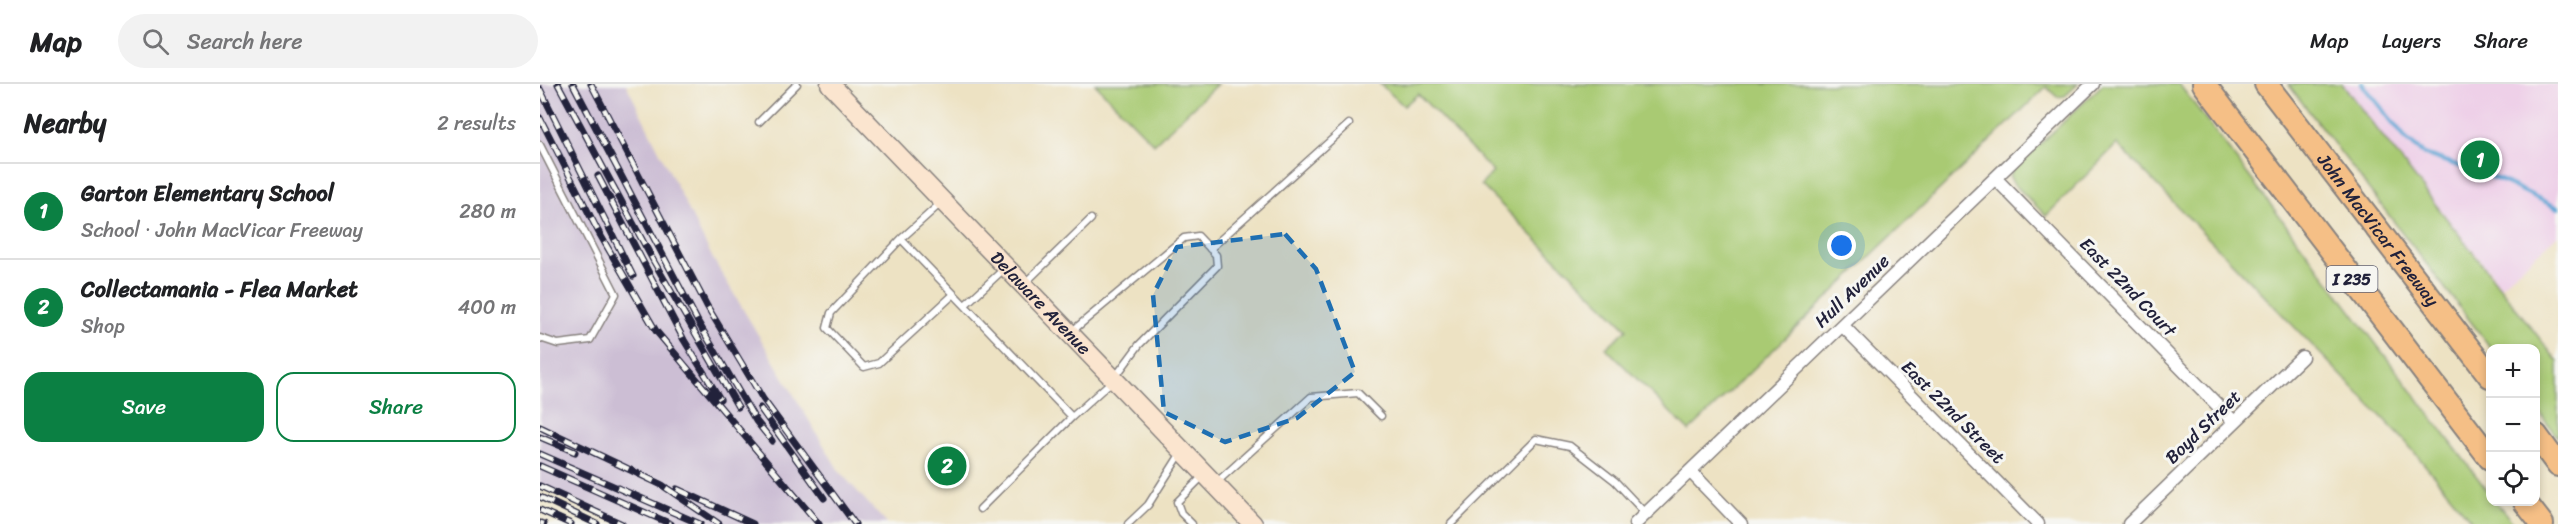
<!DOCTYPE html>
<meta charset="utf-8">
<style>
:root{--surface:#fff;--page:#f2f2f2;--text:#202124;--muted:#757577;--line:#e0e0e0;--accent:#0b8043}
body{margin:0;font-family:Sriracha,sans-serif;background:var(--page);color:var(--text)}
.controls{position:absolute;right:18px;bottom:18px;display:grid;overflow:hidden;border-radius:12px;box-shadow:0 3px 9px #0003}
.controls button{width:54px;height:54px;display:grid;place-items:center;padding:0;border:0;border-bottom:2px solid var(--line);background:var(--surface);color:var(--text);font:30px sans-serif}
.you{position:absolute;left:1302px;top:162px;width:21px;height:21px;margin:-15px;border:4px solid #fff;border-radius:50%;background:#1a73e8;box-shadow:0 0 0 9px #1a73e833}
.badge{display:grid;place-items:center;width:39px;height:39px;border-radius:50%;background:var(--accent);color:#fff;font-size:20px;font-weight:700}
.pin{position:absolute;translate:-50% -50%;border:3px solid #fff;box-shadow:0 2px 6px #0006}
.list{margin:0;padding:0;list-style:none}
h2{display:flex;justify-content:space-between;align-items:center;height:78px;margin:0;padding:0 24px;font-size:26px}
h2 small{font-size:20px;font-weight:400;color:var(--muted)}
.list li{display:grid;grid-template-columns:39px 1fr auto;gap:18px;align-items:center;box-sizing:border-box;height:96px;padding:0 24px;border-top:2px solid var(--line)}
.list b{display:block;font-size:22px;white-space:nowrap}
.list p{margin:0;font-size:20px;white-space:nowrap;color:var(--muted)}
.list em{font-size:20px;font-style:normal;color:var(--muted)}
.actions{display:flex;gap:12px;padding:18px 24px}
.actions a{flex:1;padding:14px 0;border:2px solid var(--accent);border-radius:18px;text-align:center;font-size:21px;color:var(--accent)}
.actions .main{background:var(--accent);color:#fff}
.icon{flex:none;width:33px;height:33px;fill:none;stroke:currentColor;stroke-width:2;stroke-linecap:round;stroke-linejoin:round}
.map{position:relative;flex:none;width:2018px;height:440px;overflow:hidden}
header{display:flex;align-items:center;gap:36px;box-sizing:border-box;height:84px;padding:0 30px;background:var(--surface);border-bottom:2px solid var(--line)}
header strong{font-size:28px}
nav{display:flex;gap:33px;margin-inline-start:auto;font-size:21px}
.search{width:420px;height:54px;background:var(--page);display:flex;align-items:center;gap:15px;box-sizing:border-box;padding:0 21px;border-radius:33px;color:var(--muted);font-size:22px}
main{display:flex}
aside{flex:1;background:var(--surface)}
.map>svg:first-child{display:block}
.built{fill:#eed0e8}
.industrial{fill:#ccbed4}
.green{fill:#a9ca73;stroke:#667657;stroke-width:1.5}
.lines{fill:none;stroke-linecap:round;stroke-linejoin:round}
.stream{stroke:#5da5d4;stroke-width:4.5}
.lane-casing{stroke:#88827f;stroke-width:9}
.street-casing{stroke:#88827f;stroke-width:15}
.secondary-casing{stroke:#88827f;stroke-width:21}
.highway-casing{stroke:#88827f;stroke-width:26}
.lane{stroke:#fff;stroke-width:6}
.street{stroke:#fff;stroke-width:12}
.secondary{stroke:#fbe5cf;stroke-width:18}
.highway{stroke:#f5bf86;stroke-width:22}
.rail-casing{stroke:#22223b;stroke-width:7}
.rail{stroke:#f6f6f2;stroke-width:4.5;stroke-dasharray:14;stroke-linecap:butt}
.marked{fill:#1f6fb2;fill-opacity:0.2;stroke:#1f6fb2;stroke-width:4.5;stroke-dasharray:12 8;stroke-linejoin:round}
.labels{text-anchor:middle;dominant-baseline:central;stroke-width:6;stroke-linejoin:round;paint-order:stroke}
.shield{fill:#f6f6f2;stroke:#626272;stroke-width:1.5}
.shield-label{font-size:16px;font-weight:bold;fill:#22223b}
.street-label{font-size:18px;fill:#22223b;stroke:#f6f6f2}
</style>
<header>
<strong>Map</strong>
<div class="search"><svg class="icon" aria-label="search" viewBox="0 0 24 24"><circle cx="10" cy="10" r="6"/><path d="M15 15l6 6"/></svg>Search here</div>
<nav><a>Map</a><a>Layers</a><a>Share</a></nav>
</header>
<main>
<aside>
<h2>Nearby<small>2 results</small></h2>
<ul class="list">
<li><span class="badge">1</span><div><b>Garton Elementary School</b><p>School · John MacVicar Freeway</p></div><em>280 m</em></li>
<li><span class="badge">2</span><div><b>Collectamania - Flea Market</b><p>Shop</p></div><em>400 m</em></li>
</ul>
<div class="actions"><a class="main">Save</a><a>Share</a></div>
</aside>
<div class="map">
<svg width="2018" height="440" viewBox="0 0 2018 440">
<rect width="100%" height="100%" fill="#f6f6f2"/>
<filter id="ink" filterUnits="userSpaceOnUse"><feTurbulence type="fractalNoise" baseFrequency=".0167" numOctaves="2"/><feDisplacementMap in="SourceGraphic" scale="12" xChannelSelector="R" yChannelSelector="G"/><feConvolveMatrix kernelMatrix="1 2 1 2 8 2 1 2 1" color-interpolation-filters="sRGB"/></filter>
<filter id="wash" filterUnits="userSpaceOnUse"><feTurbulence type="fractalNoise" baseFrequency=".008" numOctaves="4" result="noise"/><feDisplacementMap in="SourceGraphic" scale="24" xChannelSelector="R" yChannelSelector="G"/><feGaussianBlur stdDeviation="1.35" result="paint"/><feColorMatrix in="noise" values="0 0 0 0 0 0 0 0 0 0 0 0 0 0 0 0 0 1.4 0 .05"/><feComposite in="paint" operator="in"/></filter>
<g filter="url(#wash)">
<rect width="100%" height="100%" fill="#ede2c3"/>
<path class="built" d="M1802,0h216v151l-57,51z"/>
<path class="industrial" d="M0,0h86l86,173 127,214 48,53h-261l-86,-38z"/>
<path class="green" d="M555,0h122l-63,60z
M840,0h698l-13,12 -8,1 -11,-10 -357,344 -83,-83 21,-19 -146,-144 12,-13 -75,-78 -14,12z
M1563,0h76l311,410v8h6l18,22h-40l-69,-83 -288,-297 -71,72 -33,-33 -3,-6 2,-6z
M1748,0h54l216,278v76l-22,-30v-60h-45z"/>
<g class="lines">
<path class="stream" d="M1822,0l45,56 17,14 76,26 58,28"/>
</g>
</g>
<g filter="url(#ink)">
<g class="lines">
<defs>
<path id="lane" d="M219,38l38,-38
M0,61l76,149 -26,46 -32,4 -18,-6
M402,118l-41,37 171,178 41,-37 26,-35 78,-79 -1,-11 -18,-19 -14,2 -113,94
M361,155l-70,74 -4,15 37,39 15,-4 75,-69
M670,165l139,-125
M485,199l66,-64
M425,221l40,-37
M677,398l94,-85 47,-4 23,23
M440,425l92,-92
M588,440l20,-19 33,-52
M652,440l-11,-11 -4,-11 27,-27
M911,440l85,-85 34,7 45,35 31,33"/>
<path id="street" d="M1455,94l239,244
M1302,241l196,199
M1150,387l51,53
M1095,440l458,-440
M1589,440l173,-167"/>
<g id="secondary">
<path id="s1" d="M290,0l423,440"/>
</g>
<g id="highway">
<path d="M1664,0l286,374"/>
<path id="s2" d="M1726,0l224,292"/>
<path d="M1996,351l22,30"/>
<path d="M1985,418l17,22"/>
</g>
</defs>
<use href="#lane" class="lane-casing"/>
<use href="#street" class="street-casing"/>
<use href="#secondary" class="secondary-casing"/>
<use href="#highway" class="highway-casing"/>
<use href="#lane" class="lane"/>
<use href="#street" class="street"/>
<use href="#secondary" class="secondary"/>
<use href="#highway" class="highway"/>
<defs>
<path id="rail" d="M18,0l95,176 85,147
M33,0l125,238 58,99 16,20
M51,0l116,222 56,93 92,125
M0,5l93,187
M0,34l58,113 58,100 163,193
M58,92l86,164 36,59
M220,324l64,90
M0,343l122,58 57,39
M0,353l35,15
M0,370l160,70
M0,382l131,58
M0,402l82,38
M137,405l76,35
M0,413l57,27
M0,426l31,14
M0,439l4,1"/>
</defs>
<use href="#rail" class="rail-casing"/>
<use href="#rail" class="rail"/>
</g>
</g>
<path class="marked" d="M745,150l31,35 39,103 -58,46 -72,24 -61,-30 -11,-117 24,-48z"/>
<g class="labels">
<rect class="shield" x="1786.5" y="182" width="51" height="26" rx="4.5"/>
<g class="shield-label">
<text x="1812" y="195">I 235</text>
</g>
<g class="street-label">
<text stroke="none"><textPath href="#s2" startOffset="184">John MacVicar Freeway</textPath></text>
<text transform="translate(1588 203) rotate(46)">East 22nd Court</text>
<text transform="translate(1312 207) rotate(-44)">Hull Avenue</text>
<text stroke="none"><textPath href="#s1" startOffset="304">Delaware Avenue</textPath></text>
<text transform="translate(1413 328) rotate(45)">East 22nd Street</text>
<text transform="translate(1663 343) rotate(-44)">Boyd Street</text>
</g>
</g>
</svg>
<div class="controls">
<button>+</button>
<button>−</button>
<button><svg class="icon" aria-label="locate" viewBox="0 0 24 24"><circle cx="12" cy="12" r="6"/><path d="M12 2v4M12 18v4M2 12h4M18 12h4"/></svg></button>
</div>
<div class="you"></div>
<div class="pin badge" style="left:1940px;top:76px">1</div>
<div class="pin badge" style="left:407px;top:382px">2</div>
</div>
</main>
